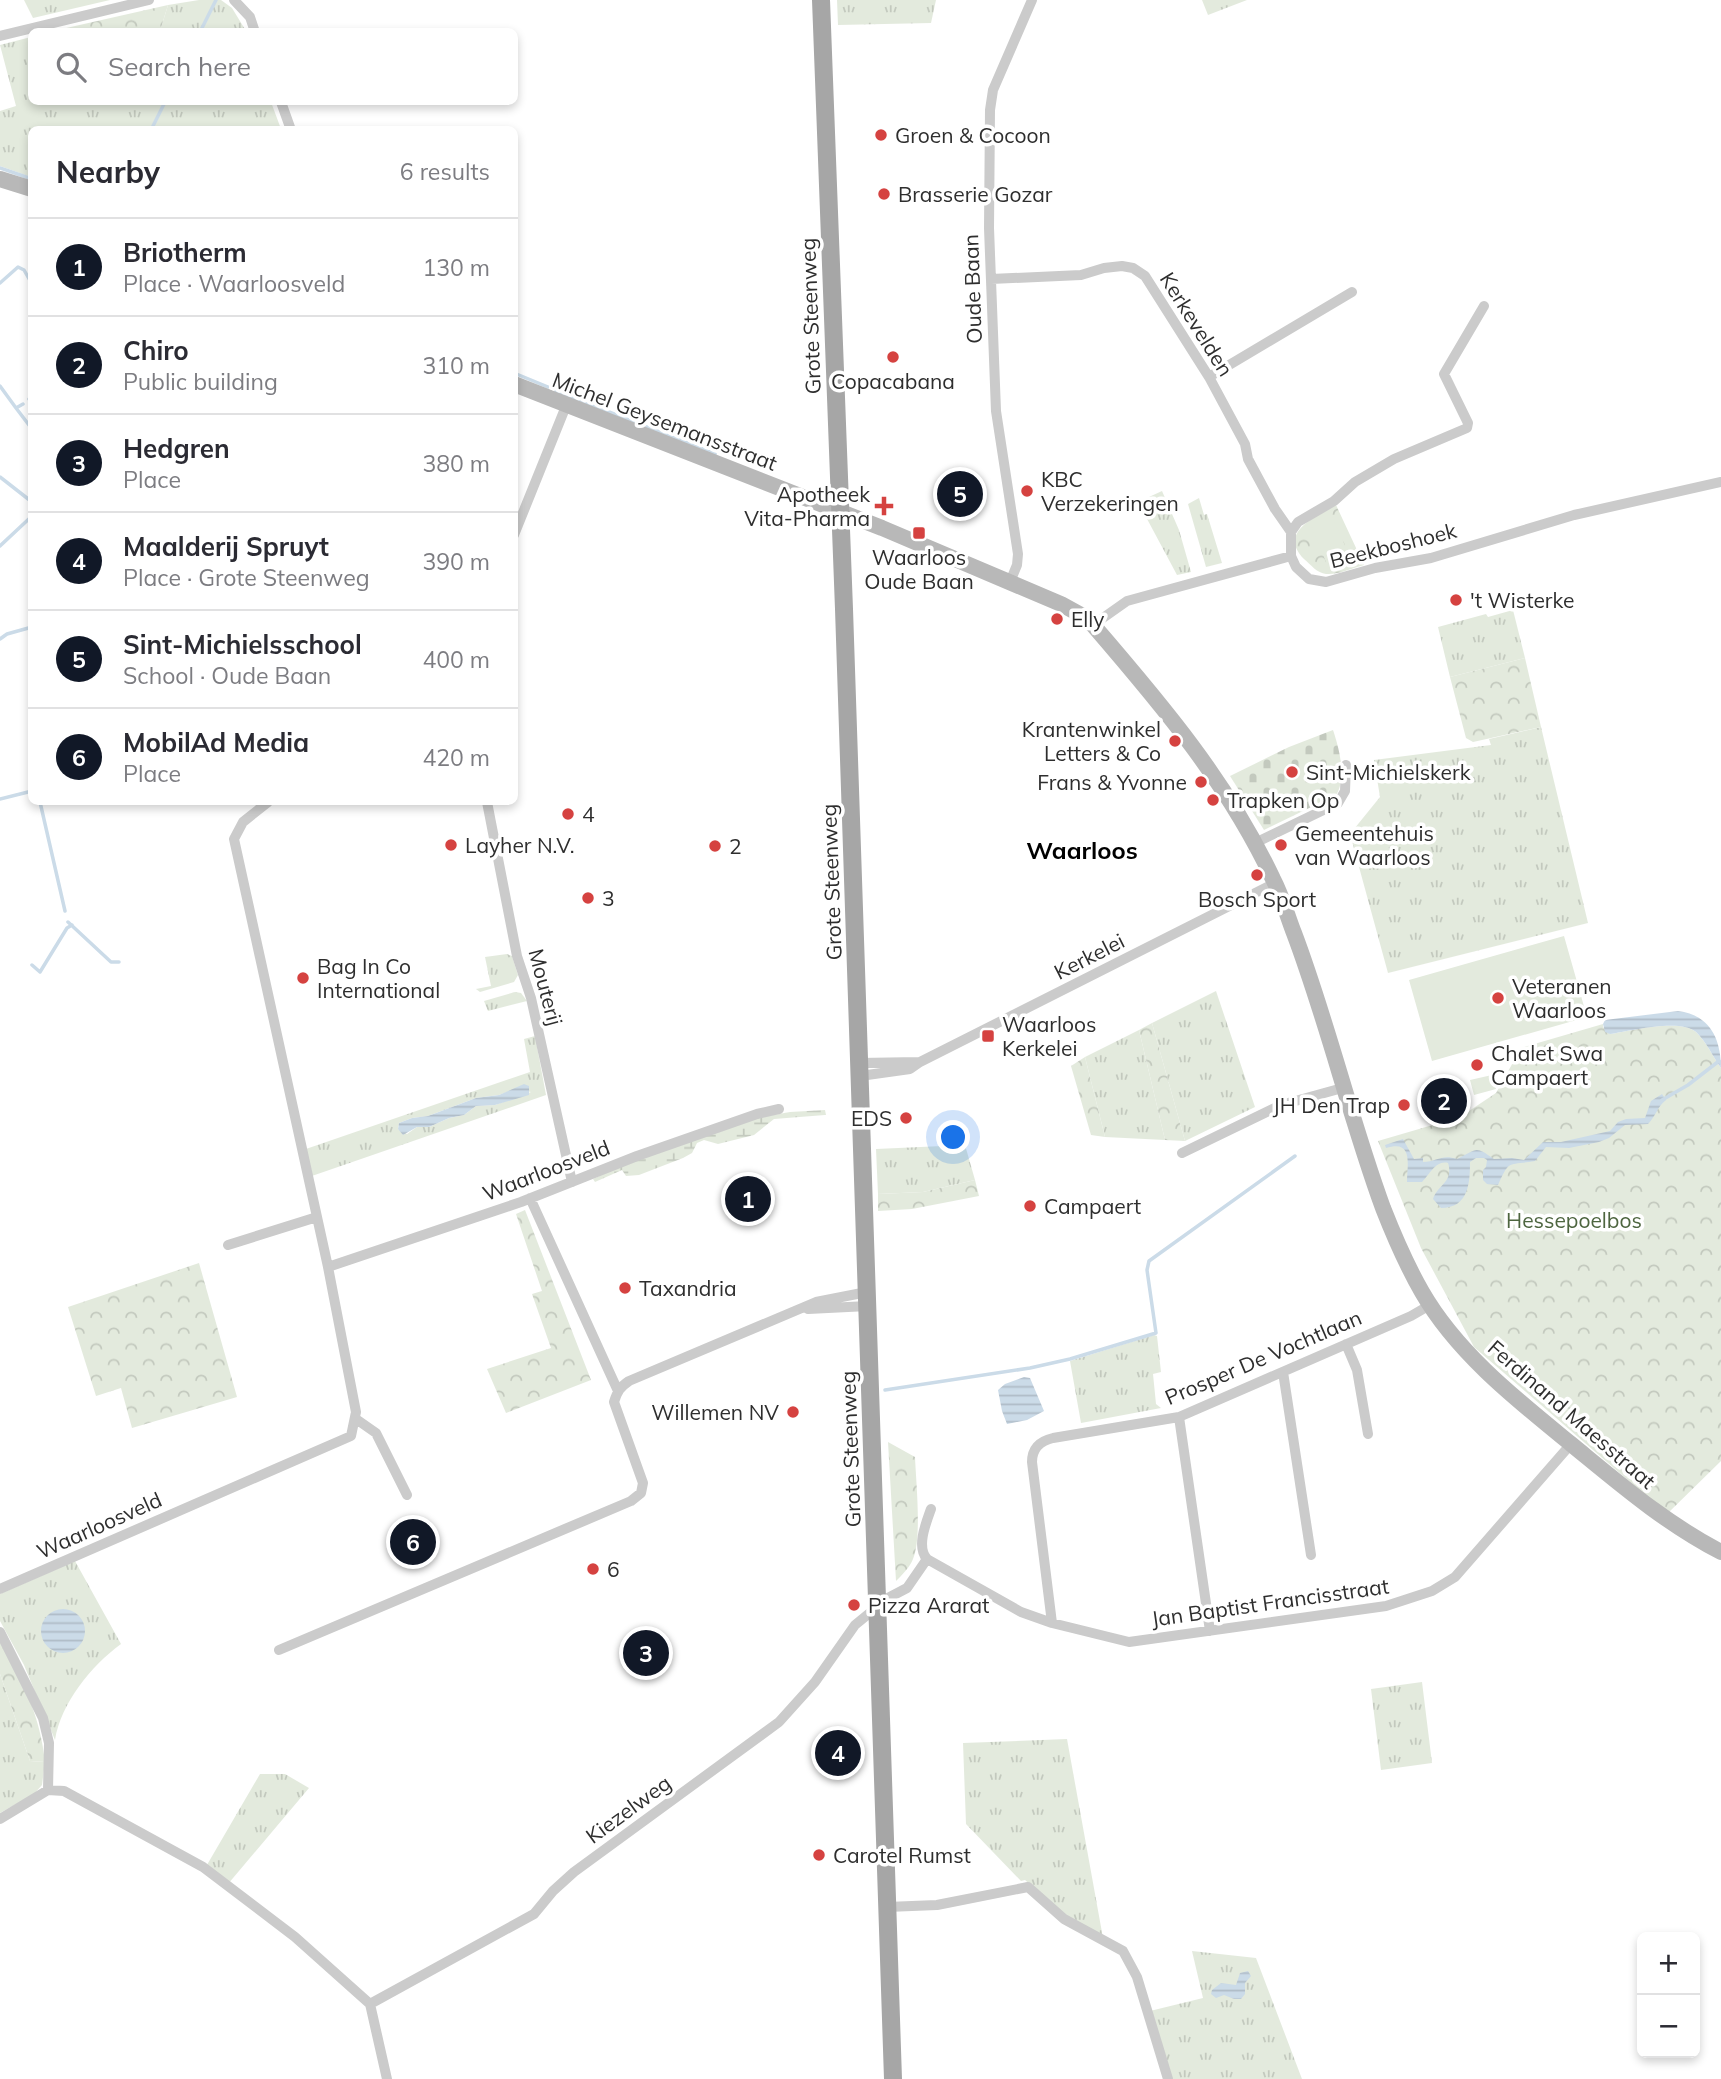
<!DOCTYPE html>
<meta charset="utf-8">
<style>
:root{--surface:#fff;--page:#f7f7f7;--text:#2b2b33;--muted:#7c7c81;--line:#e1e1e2;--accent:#111827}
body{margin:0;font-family:Mulish,sans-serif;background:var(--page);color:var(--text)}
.controls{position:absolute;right:21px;bottom:21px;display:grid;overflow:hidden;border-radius:10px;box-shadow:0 4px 10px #0003}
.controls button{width:63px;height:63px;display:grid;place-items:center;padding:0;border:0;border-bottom:2px solid var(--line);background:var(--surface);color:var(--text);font:35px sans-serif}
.you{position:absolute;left:954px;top:1138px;width:24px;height:24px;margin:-18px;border:5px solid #fff;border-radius:50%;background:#1a73e8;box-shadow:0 0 0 10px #1a73e833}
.badge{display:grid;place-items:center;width:46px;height:46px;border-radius:50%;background:var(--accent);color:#fff;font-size:23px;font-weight:700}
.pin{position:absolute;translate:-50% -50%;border:4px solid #fff;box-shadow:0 2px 7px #0006}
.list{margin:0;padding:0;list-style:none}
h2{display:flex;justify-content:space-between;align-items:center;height:91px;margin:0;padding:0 28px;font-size:30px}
h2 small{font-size:23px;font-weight:400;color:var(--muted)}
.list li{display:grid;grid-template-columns:46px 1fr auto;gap:21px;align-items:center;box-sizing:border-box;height:98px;padding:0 28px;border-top:2px solid var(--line)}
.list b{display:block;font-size:26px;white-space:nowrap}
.list p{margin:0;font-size:23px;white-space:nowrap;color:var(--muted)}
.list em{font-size:23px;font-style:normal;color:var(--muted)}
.icon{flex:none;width:38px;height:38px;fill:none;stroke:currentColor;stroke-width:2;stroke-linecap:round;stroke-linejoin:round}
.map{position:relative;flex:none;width:1721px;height:2079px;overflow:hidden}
.search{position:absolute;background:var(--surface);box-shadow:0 4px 10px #0003;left:28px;top:28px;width:490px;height:77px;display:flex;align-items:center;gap:18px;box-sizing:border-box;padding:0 24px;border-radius:10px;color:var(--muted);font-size:26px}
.panel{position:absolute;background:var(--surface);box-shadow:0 4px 10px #0003;left:28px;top:126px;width:490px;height:679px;border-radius:10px}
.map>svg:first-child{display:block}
.grass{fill:url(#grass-tufts);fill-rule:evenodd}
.forest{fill:url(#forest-crowns)}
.wetland{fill:url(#wetland-marsh)}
.cemetery{fill:url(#cemetery-stones)}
.garden{fill:#e3eadd}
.water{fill:url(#water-rules)}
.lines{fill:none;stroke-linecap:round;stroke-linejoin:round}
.stream{stroke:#cbdbe8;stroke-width:3.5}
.street{stroke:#cbcbcb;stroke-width:10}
.secondary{stroke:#b8b8b8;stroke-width:16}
.primary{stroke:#a6a6a6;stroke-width:18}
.poi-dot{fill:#d54240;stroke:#fff;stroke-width:2.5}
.labels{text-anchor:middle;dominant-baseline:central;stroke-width:7;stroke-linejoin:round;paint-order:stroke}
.poi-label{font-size:21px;fill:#2e2e2e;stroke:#fff;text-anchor:start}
.street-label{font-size:21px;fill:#2e2e2e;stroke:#fff}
.park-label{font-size:21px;fill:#4e6640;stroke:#fff}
.quarter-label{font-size:24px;font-weight:bold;fill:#000;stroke:#fff}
</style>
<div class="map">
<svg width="1721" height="2079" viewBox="0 0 1721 2079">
<defs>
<pattern id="grass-tufts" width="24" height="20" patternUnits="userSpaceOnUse" patternTransform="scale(1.75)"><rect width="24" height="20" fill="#e3eadd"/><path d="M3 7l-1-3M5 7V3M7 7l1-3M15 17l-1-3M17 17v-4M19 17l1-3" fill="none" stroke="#c3c9be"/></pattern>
<pattern id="forest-crowns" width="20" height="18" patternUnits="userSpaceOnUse" patternTransform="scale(1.75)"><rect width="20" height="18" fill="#e3eadd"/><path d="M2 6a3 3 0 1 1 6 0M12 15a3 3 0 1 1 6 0" fill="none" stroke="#c3c9be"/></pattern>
<pattern id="wetland-marsh" width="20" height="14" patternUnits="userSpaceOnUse" patternTransform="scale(1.75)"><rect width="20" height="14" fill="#e3eadd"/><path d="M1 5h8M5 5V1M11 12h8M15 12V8" fill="none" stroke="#c3c9be"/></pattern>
<pattern id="cemetery-stones" width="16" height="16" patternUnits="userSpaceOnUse" patternTransform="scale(1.75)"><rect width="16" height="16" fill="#e3eadd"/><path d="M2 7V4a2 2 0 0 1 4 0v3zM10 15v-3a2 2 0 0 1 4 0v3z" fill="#c3c9be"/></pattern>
<pattern id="water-rules" width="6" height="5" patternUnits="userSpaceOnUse" patternTransform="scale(1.75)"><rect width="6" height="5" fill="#cbdbe8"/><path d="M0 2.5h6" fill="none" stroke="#afbcc7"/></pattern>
</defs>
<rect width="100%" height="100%" fill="#fff"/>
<path class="grass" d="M24,0h86l-77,18z
M199,0h22l11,8 14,23h-86l8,-26z
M837,0h99l-5,23 -93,2z
M1202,0h45l-39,15z
M31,37l1,65h239l10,27 -249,1 -1,47 -31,-11v-55l16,-5 -16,-61z
M1162,491l17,39 12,42 -14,3 -39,-73z
M1199,498l5,17 3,-1 15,49 -16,4 -18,-63z
M1513,610l12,48 -75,19 -12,-50 48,-13 2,3z
M1541,727l47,196 -200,50 -38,-139 30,-37 -6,-37 117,-15 -2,-6z
M507,954l5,2 6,19 -4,7 -34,10 -4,-3 15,-3 -6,-29z
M1216,991l39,116 -70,34 -33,-118z
M515,992l6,1 6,8 -39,10 -4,-10z
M1139,1030l26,110 -60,-3 -20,-80z
M535,1036l11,59 -237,82 -6,-27 227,-78 -6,-33zM515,1089l16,3 -36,13 -19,1 -12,9 -15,3 -20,9h-12l-10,7 -9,-5 1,-6 13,-5 16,-2 48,-18 23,-3z
M965,1145l10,35 -52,12 -45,2 -2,-45z
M1154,1335l3,1 4,36 -8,2 3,30 5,4 -80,15 -11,-62z
M75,1561l46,83c-30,22 -60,59 -66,96l-31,-75 -24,-44v-27z
M0,1674l30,87 15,1 -3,23 -8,9 -34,19z
M1422,1682l10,81 -51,7 -10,-81z
M1067,1739l36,199 -35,-20 -43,-38 -4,1 -55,-57 -3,-81z
M260,1774h25l24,14 -81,96 -24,-14z
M1192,1951l64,7 46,121h-131l-21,-68 53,-13z"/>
<path class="forest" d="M168,5l-8,26h-107z
M1336,505l28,60c-11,3 -26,10 -38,9 -9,-1 -15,-9 -22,-15 -27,-27 13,-43 32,-54z
M1525,658l16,69 -68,15 -7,-4 -16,-61z
M1152,1023l33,118 -20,-1 -26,-110z
M1603,1024v3l7,7c19,-3 71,-16 86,-2 10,9 17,25 25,36v393l-54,53 -193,-167 -53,-99 -43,-107 82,-24 36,-24 25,-45z
M1085,1057l20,80 -14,-2 -20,-69z
M975,1180l4,16 -67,13 -34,2v-17l45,-2z
M525,1210l66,170 -85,33 -19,-44 64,-21 -19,-54 10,-3 -26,-77z
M199,1263l38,134 -105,31 -11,-40 -25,8 -28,-89z
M888,1442l27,15c1,25 7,81 -2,102 -3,8 -11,16 -17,22z
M0,1642c23,36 41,78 45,120l-15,-1 -30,-87z"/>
<path class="wetland" d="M825,1110l1,5h-1l-51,4 -20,16 -36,9 -14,-4 -7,3 -5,10 -9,5 -44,17 -13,1 -4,-6 -27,12 -2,-3 30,-14 134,-47 33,-6z"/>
<path class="cemetery" d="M1333,730c6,18 14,48 3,65l-72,35 -34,-54 59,-29z"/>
<path class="garden" d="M1332,516l18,41 -22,10 -17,-42z
M1564,936l23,81 -155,44 -23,-81z
M1492,1075l4,14 -22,6 -4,-15z"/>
<path class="water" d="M1678,1011c32,4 43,28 43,57 -8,-11 -15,-27 -25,-36 -15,-14 -67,-1 -86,2l-5,-2 -2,-8 2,-4z
M524,1084l5,2v9l-34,10 -19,1 -12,9 -15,3 -20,9h-12l-14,8 -5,-6 1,-6 13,-5 16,-2 48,-18 23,-3z
M1662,1094l4,6c-9,7 -10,16 -18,24l-23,1 -16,13 -10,4 -30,6 -23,-1 -11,14c-27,5 -25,-3 -37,24l-11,-1 -4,-4v-10l3,-3 1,-7 -3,-2h-8l-6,4c0,20 -1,46 -29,46l-8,-9c5,-15 21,-17 15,-36 -12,-3 -18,11 -26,19h-15c0,-17 7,-43 -21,-34l-1,-3 18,-6 11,20 9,-1v4c14,0 18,-8 34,-3 21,-10 17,-14 37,0l18,-1 12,2 19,-18h18l49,-11 8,-9 8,-3 19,-1 6,-17z
M1024,1377l6,1 14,33 -17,9 -20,4 -5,-13 -4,-21 7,-6z
M41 1631a22 22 0 1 1 44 0a22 22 0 1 1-44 0Z
M1248,1971l3,5 -6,7v11l-4,5h-7l-10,-4 -8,3 -5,-4 1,-4 9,-7 15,2 4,-12z"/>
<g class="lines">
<path class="stream" d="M200,32l16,-32
M151,130l14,-28
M0,168l32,11
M0,283l18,-16 6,3 8,14
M514,373l34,14
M0,386l16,22 7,-4
M556,391l159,63
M29,399l3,-2
M16,408l16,21
M0,477l32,25
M0,546l32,-30
M0,639l7,-5 25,-7
M0,799l32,-8
M40,802l25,109
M68,922l43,40h8
M32,965l8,7 27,-44 5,-3
M1662,1100l26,-15 31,-24 2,2
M885,1390l145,-22 40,-9 86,-26 -9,-63 2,-9 146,-105"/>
<path class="street" d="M234,0l16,17 5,15
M0,36l149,-36
M281,102l10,28
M991,279l90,-4 23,-7 18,-2 11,2 12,8 64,101 36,67 3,15 27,50 16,23
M1209,377l143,-85
M514,535l52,-129
M1291,556v-24l7,-10 36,-21 21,-19 39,-23 73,-31 1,-5 -24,-49 40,-68
M1010,582l7,-17 1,-11 -22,-143 -7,-183 1,-118 3,-20 39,-90
M1093,625l34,-24 164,-45 5,11 13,12 17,3 49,-14 56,-10 143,-43 147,-33
M487,802l30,154 14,42 41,184
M1255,843l83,-40 7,-12 1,-26
M859,1063l61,-1
M860,1076l50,-7 10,-7 355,-179
M1182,1153l99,-48 65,-18
M530,1198l88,193
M228,1245l89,-28
M328,1267l193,-65 116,-46 120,-42 22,-5
M808,1309l60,-3
M1346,1344l11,26 11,64
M1283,1372l28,183
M1179,1417l31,214
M356,1419l20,14 31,62
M927,1559c-11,-12 -1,-36 4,-50
M0,1589l351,-153 5,-24 -28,-145 -94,-428 9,-17 25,-20
M1052,1623l-20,-161c0,-14 8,-21 21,-24l126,-21 232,-101 19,-11
M0,1632l43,86 6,25 -1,47
M279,1650l352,-149 10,-8 2,-10 -29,-81c3,-10 6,-15 15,-21l187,-79 51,-10
M0,1819l48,-29 16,1 139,76 92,70 75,67 17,75
M887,1907l50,-2 91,-18 36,32 59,32 14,26 31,102
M370,2004l164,-90 19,-23 21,-19 205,-150 36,-40 40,-57 33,-27 19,-10 20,-29 94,53 31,11 77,19 257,-36 46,-15 23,-14 116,-133"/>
<path class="secondary" d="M0,179l32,10
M514,384l368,144 179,76 20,11 12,10c69,80 135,158 180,254 9,17 14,36 21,54 34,90 56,185 89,275 11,28 24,58 39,84 35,61 95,108 149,152 49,40 94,79 150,108"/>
<path class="primary" d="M821,0l23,609 49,1470"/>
</g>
<g class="poi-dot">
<circle cx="881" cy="135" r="7"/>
<circle cx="884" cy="194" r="7"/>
<circle cx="893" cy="357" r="7"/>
<circle cx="1027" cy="491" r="7"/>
<path d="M880.5 495.5h7v7h7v7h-7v7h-7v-7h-7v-7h7z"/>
<rect x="912" y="526" width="14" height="14" rx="3.5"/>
<circle cx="1456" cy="600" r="7"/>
<circle cx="1057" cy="619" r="7"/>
<circle cx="1175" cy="741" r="7"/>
<circle cx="1292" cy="772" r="7"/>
<circle cx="1201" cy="782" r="7"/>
<circle cx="1213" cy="800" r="7"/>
<circle cx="568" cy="814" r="7"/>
<circle cx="451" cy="845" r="7"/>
<circle cx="1281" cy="845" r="7"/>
<circle cx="715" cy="846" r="7"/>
<circle cx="1257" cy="875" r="7"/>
<circle cx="588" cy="898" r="7"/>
<circle cx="303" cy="978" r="7"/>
<circle cx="1498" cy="998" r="7"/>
<rect x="981" y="1029" width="14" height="14" rx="3.5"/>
<circle cx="1477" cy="1065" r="7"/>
<circle cx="1404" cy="1105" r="7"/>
<circle cx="906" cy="1118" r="7"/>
<circle cx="1030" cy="1206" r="7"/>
<circle cx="625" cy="1288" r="7"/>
<circle cx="793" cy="1412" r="7"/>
<circle cx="593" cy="1569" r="7"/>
<circle cx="854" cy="1605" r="7"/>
<circle cx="819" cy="1855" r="7"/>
</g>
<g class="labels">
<g class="poi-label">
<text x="895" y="135">Groen &amp; Cocoon</text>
<text x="898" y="194">Brasserie Gozar</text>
<text x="893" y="381" text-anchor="middle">Copacabana</text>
<text x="1041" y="479">KBC<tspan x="1041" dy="24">Verzekeringen</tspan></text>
<text x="870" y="494" text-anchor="end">Apotheek<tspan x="870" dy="24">Vita-Pharma</tspan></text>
<text x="919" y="557" text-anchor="middle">Waarloos<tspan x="919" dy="24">Oude Baan</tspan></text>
<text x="1470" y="600">'t Wisterke</text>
<text x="1071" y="619">Elly</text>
<text x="1161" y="729" text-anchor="end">Krantenwinkel<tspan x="1161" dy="24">Letters &amp; Co</tspan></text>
<text x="1306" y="772">Sint-Michielskerk</text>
<text x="1187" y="782" text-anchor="end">Frans &amp; Yvonne</text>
<text x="1227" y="800">Trapken Op</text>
<text x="582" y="814">4</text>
<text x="1295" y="833">Gemeentehuis<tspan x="1295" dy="24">van Waarloos</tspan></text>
<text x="465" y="845">Layher N.V.</text>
<text x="729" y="846">2</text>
<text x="602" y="898">3</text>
<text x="1257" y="899" text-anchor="middle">Bosch Sport</text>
<text x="317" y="966">Bag In Co<tspan x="317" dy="24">International</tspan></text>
<text x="1512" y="986">Veteranen<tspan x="1512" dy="24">Waarloos</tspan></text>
<text x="1002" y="1024">Waarloos<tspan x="1002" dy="24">Kerkelei</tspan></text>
<text x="1491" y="1053">Chalet Swa<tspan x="1491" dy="24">Campaert</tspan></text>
<text x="1390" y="1105" text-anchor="end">JH Den Trap</text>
<text x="892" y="1118" text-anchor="end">EDS</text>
<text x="1044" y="1206">Campaert</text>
<text x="639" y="1288">Taxandria</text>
<text x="779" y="1412" text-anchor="end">Willemen NV</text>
<text x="607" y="1569">6</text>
<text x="868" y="1605">Pizza Ararat</text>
<text x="833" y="1855">Carotel Rumst</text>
</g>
<g class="street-label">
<text transform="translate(972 289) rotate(-92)">Oude Baan</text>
<text transform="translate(810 316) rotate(-92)">Grote Steenweg</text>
<text transform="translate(1197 324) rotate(58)">Kerkevelden</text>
<text transform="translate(665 421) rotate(21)">Michel Geysemansstraat</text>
<text transform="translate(1393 545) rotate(-14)">Beekboshoek</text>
<text transform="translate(831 882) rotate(-92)">Grote Steenweg</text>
<text transform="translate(1089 956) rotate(-27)">Kerkelei</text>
<text transform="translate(546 987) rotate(75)">Mouterij</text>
<text transform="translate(546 1170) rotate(-21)">Waarloosveld</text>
<text transform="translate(1263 1357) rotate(-23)">Prosper De Vochtlaan</text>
<text transform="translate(1572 1414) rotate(41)">Ferdinand Maesstraat</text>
<text transform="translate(850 1449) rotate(-92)">Grote Steenweg</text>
<text transform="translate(99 1525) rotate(-24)">Waarloosveld</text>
<text transform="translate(1270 1602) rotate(-8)">Jan Baptist Francisstraat</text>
<text transform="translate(628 1809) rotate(-36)">Kiezelweg</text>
</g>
<g class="park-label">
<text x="1574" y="1220">Hessepoelbos</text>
</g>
<g class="quarter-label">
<text x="1082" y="850">Waarloos</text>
</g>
</g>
</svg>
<div class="controls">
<button>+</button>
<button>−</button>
</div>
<div class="you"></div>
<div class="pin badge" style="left:748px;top:1199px">1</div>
<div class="pin badge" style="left:1444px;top:1101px">2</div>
<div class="pin badge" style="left:646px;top:1653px">3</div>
<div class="pin badge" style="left:838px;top:1753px">4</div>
<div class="pin badge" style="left:960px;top:494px">5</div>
<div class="pin badge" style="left:413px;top:1542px">6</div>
<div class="search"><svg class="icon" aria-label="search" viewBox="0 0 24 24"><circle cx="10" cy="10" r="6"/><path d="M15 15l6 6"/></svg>Search here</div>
<section class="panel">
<h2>Nearby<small>6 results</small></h2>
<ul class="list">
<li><span class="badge">1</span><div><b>Briotherm</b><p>Place · Waarloosveld</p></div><em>130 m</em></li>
<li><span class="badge">2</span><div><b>Chiro</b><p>Public building</p></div><em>310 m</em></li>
<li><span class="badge">3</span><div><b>Hedgren</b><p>Place</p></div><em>380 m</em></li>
<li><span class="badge">4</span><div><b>Maalderij Spruyt</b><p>Place · Grote Steenweg</p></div><em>390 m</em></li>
<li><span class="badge">5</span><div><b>Sint-Michielsschool</b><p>School · Oude Baan</p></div><em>400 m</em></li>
<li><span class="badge">6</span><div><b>MobilAd Media</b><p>Place</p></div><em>420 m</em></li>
</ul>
</section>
</div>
